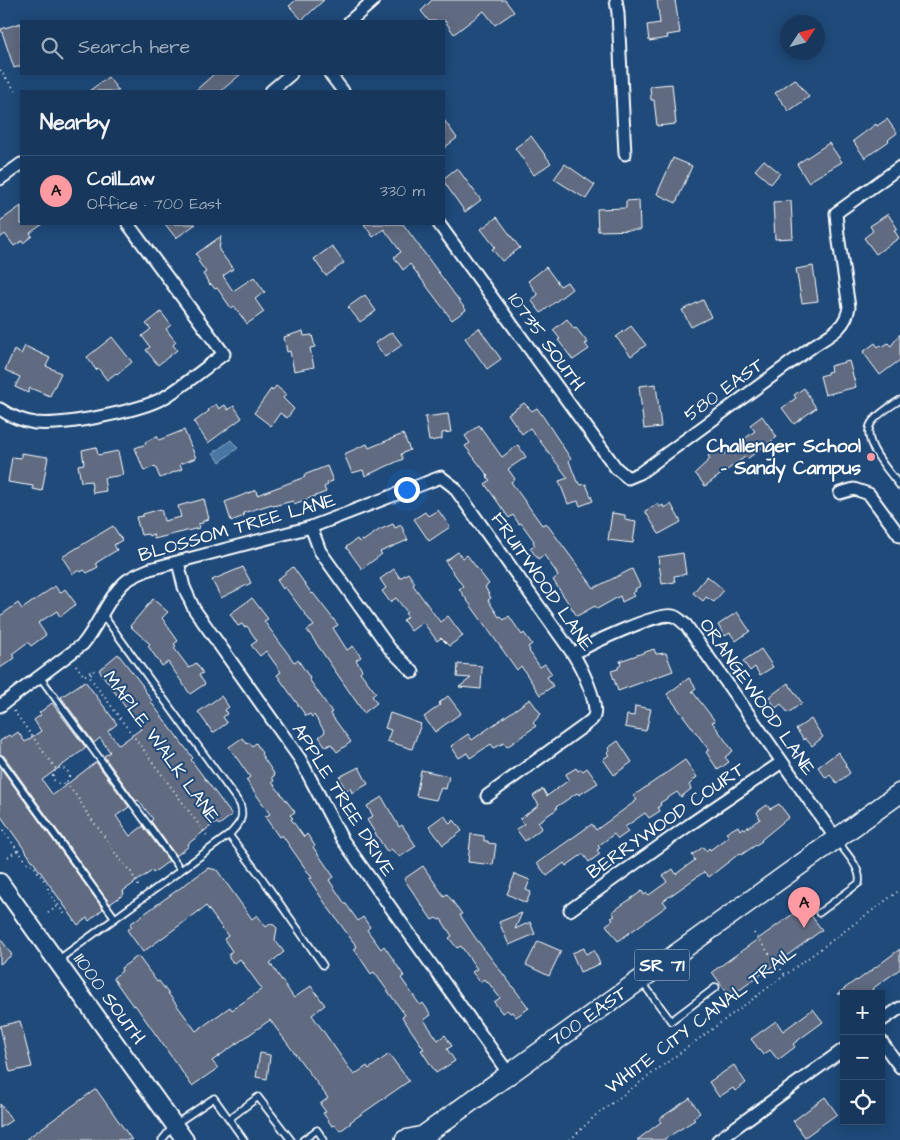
<!DOCTYPE html>
<meta charset="utf-8">
<style>
:root{--surface:#17385c;--page:#203f62;--text:#f1f3f6;--muted:#9eacbb;--line:#365272;--accent:#ff9aa2}
body{margin:0;font-family:"Architects Daughter",sans-serif;background:var(--page);color:var(--text)}
.controls{position:absolute;right:15px;bottom:15px;display:grid;overflow:hidden;border-radius:0px;box-shadow:0 2px 12px #0003}
.controls button{width:45px;height:45px;display:grid;place-items:center;padding:0;border:0;border-bottom:1px solid var(--line);background:var(--surface);color:var(--text);font:25px sans-serif}
.compass{position:absolute;left:780px;top:15px;width:45px;height:45px;border-radius:50%;background:var(--surface);box-shadow:0 2px 12px #0003;rotate:54deg}
.you{position:absolute;left:406px;top:489px;width:18px;height:18px;margin:-12px;border:4px solid #fff;border-radius:50%;background:#1a73e8;box-shadow:0 0 0 8px #1a73e833}
.badge{display:grid;place-items:center;width:32px;height:32px;border-radius:50%;background:var(--accent);color:#111;font-size:16px;font-weight:700}
.pin{position:absolute;translate:-50% -41px;filter:drop-shadow(0 1px 2px #0008)}
.pin::after{content:'';position:absolute;top:26px;width:18px;height:15px;background:inherit;clip-path:polygon(0 0,100% 0,50% 100%)}
.list{margin:0;padding:0;list-style:none}
h2{display:flex;justify-content:space-between;align-items:center;height:65px;margin:0;padding:0 20px;font-size:21px}
h2 small{font-size:16px;font-weight:400;color:var(--muted)}
.list li{display:grid;grid-template-columns:32px 1fr auto;gap:15px;align-items:center;box-sizing:border-box;height:70px;padding:0 20px;border-top:1px solid var(--line)}
.list b{display:block;font-size:19px;white-space:nowrap}
.list p{margin:0;font-size:16px;white-space:nowrap;color:var(--muted)}
.list em{font-size:16px;font-style:normal;color:var(--muted)}
.icon{flex:none;width:28px;height:28px;fill:none;stroke:currentColor;stroke-width:2;stroke-linecap:round;stroke-linejoin:round}
.map{position:relative;flex:none;width:900px;height:1140px;overflow:hidden}
.search{position:absolute;background:var(--surface);box-shadow:0 2px 12px #0003;left:20px;top:20px;width:425px;height:55px;display:flex;align-items:center;gap:12px;box-sizing:border-box;padding:0 18px;border-radius:0px;color:var(--muted);font-size:19px}
.panel{position:absolute;background:var(--surface);box-shadow:0 2px 12px #0003;left:20px;top:90px;width:425px;height:135px;border-radius:0px}
.map>svg:first-child{display:block}
.water{fill:#4876a4;stroke:#91adc8}
.building{fill:#606b80;stroke:#fff}
.lines{fill:none;stroke-linecap:round;stroke-linejoin:round}
.lane-casing{stroke:#fff;stroke-width:9}
.street-casing{stroke:#fff;stroke-width:15}
.secondary-casing{stroke:#fff;stroke-width:20}
.primary-casing{stroke:#fff;stroke-width:22}
.path{stroke:#fff;stroke-width:2;stroke-dasharray:1 4;stroke-linecap:butt}
.lane{stroke:#1f4a7a;stroke-width:5.5}
.street{stroke:#1f4a7a;stroke-width:11}
.secondary{stroke:#1f4a7a;stroke-width:16}
.primary{stroke:#1f4a7a;stroke-width:19}
.poi-dot{fill:#ff9aa2;stroke:#1f4a7a;stroke-width:2}
.labels{text-anchor:middle;dominant-baseline:central;stroke-width:4;stroke-linejoin:round;paint-order:stroke}
.shield{fill:#1f4a7a;stroke:#bcc9d7;stroke-width:1}
.shield-label{font-size:18px;font-weight:bold;fill:#fff}
.street-label{font-size:19px;fill:#fff;stroke:#1f4a7a}
.poi-label{font-size:19px;font-weight:bold;fill:#fff;stroke:#1f4a7a;text-anchor:end}
</style>
<div class="map">
<svg width="900" height="1140" viewBox="0 0 900 1140">
<rect width="100%" height="100%" fill="#1f4a7a"/>
<filter id="ink" filterUnits="userSpaceOnUse"><feTurbulence type="fractalNoise" baseFrequency=".02" numOctaves="2"/><feDisplacementMap in="SourceGraphic" scale="10" xChannelSelector="R" yChannelSelector="G"/><feConvolveMatrix kernelMatrix="1 2 1 2 8 2 1 2 1" color-interpolation-filters="sRGB"/></filter>
<g filter="url(#ink)">
<path class="water" d="M231,440l7,8 -18,14 -7,-9z"/>
<path class="building" d="M296,0h28l-22,20 -13,-14z
M432,0h73l9,12 -19,13 -11,-14 -30,23 -9,-13h-16l-8,-10z
M657,0h18l5,33 -13,2 1,3 -19,3 -2,-16 13,-2z
M21,23v43l-7,2 -13,-39z
M214,74h27l-20,17h-26z
M108,77l11,14h-30z
M795,79l14,18 -20,14 -14,-18z
M672,84l4,40 -19,2 -3,-26h-3l-1,-14z
M887,119l10,14 -9,7 1,1 -24,17 -12,-17 23,-17 1,2z
M444,120l13,18 -13,10z
M531,136l20,27 -17,12 -19,-27z
M829,143l13,19 -34,20 -11,-18z
M673,158l19,8 -16,37 -19,-9z
M764,160l16,13 -9,11 -16,-14z
M565,164l30,21 -9,14 -32,-20z
M457,168l24,32 -16,12 -21,-30v-4z
M639,200l1,30 -42,1 -1,-22 29,-1v-7z
M791,201l2,37 -18,1 -2,-37z
M21,206v18h22l-13,9 2,3 -9,7 -1,-2 -8,5 -9,-12 -5,4v-17z
M888,214l9,14 -3,2 5,8 -23,16 -12,-16 9,-7 -3,-5z
M497,217l23,31 -18,13 -10,-12 3,-2 -14,-18z
M165,224h31l-20,14z
M364,224h39l63,86 -14,10 -42,-56 -7,6 -9,-13 7,-5 -17,-23 -11,8z
M221,236l-2,14 14,19 -10,7 10,15 21,-14 11,15 -10,7 9,13 -17,12 -13,-18 -3,2 -14,-20 -2,1 -4,-5 -1,1 -7,-11 3,-2 -8,-11 2,-1 -4,-6z
M332,246l12,17 -18,13 -12,-17z
M813,266l5,35 -16,2 -6,-34z
M546,267l14,19 7,-4 5,7 -31,24 -10,-13 7,-5 -10,-14z
M365,295l11,16 -16,11 -12,-15z
M703,300l8,17 -20,10 -9,-17z
M161,312l10,13 -5,4 10,13 -3,3 4,5 -19,15 -12,-15 4,-3 -8,-11 9,-7 -5,-5z
M567,319l7,10 2,-1 12,15 -3,1 4,5 -16,11 -15,-20 2,-1 -7,-9z
M631,326l15,19 -15,11 -15,-19z
M479,328l22,31 -14,10 -22,-31z
M303,331l1,5 8,-1 3,12 -5,1 4,19 -20,4 -4,-20 -3,1 -3,-15z
M392,332l10,13 -17,12 -10,-14z
M900,334v26l-20,15 -17,-23 12,-9 3,4 3,-2 1,2 6,-4 3,3z
M112,337l20,25 -15,13 -1,-2 -9,7 -9,-12 -2,2 -9,-13z
M25,346l25,12 -4,8 15,7 -11,23 -20,-8 -2,5 -13,-6 5,-10 -15,-7 9,-20 7,4z
M849,361l7,26 -31,8 -5,-19 7,-2v-2l4,-1 -1,-5z
M656,384l5,43 -17,2 -5,-43z
M276,386l10,8 -3,4 11,11 -7,9 -7,-5 -9,13 -17,-13 17,-24 1,2z
M804,388l12,20 -22,16 -12,-16 14,-10 -2,-3z
M524,403l8,8 5,-3 7,10 27,41 -2,2 8,21h2l2,3 5,-1 7,17 -13,5 -2,-5 -10,3 -9,-23 9,-3 -38,-50 -8,6 -14,-20z
M216,404l3,5 6,-4 3,5 6,-4 8,12 -34,25 -14,-21 15,-11 -1,-1z
M448,414l3,18 -9,1v6l-13,2 -4,-24z
M762,416l15,21 -30,22 -2,-2 -40,29 -10,-13 15,-14 -2,-3 10,-8 5,7 32,-24 -5,-6z
M479,425l23,32 16,-12 8,12 -18,12 7,10 -4,3 31,43 4,-2 48,65 38,-19 8,17 -5,3 1,2 -4,2 2,3 -12,6 -2,-6 -23,13 -2,-3 -18,10 -24,-36 5,-4 -2,-3h1l-13,-18 -6,4 -8,-11 5,-3 -2,-3 1,-1 -13,-18 -2,1 -6,-9 -4,3 -24,-34 5,-4 -3,-3 1,-1 -23,-30 5,-3 -5,-7z
M184,430l12,28 -16,6 2,5 -22,9 -5,-12 -11,5 -9,-23 11,-4 -1,-2 12,-6 2,4z
M403,434l7,16 -9,4 2,5 -38,17 -2,-6 -11,3 -8,-19 23,-10 2,4z
M96,447l2,8 20,-4 5,24 -19,3 2,13 -13,2 -2,-12 -10,1 -3,-17 6,-1 -2,-14z
M21,453l27,4 -6,34 -9,-2v-3l-25,-4 4,-25 9,1z
M327,466l6,15 -6,2 1,2 -4,2 2,5 -32,12 -1,-3 -20,5 -1,-2 -29,9 1,3 -13,5 -6,-19 31,-12 1,5 48,-18 -1,-2z
M204,499l5,20 -6,2v2l-5,1 1,4 -45,11 -1,-5 -4,2 -1,-2 -7,1 -5,-18 7,-1v-2l18,-5 3,12 17,-4 -3,-11z
M657,504l2,3 4,-2 1,3 7,-4 10,18 -22,12 -14,-23z
M438,510l12,17 -21,14 -15,-22 11,-7 3,4z
M612,513l13,2v5l11,2 -3,21 -25,-3z
M393,524l2,4 6,-3 7,15 -28,12 2,2 -20,15 -16,-22 11,-8 2,3 3,-2 1,1 16,-11z
M113,526l9,14 -8,5 3,5 -21,13 2,4 -11,6 -3,-3 -3,2 -2,-2 -6,4 -11,-17z
M458,552l5,6 4,-3 22,29 -4,3 6,11 -3,2 11,17 2,-1 3,4 5,-4 13,19 2,-2 8,11 -4,3 2,3 -1,1 11,16 5,-3 7,10 -5,3 6,9 -13,9 -19,-29 -4,4 -58,-81 4,-3 -18,-25z
M683,553l3,21 -12,2 1,6 -13,2 -4,-27z
M243,567l8,16 -30,15 -9,-18z
M293,567l19,27 1,-1 25,32 -5,3 14,22 6,-4 8,11 -5,3 6,10 -2,2 16,21 -4,3 5,7 -13,10 -57,-83 7,-4 -29,-39 -2,2 -6,-9z
M394,569l6,9 8,-5 7,10 -2,2 27,37 8,-6 15,20 -14,10 -8,-8 -4,3 -14,-19 -12,9 -8,-11 5,-3 -3,-4 2,-1 -11,-14 -6,4 -8,-11 4,-3 -6,-9z
M707,576l17,14 -10,12 -8,-5 -3,4 -10,-8z
M55,586l5,7 5,-4 11,15 -16,13 -3,-6 -19,12 8,12 -15,11 -3,-4 -16,12 3,4 -15,10v-52l18,-13 4,6z
M252,598l16,21 -4,2 30,41 4,-2 12,18 -1,1 23,33 -2,1 21,29 -14,10 -6,-8 -5,3 -7,-10 6,-5 -11,-17 -2,2 -2,-3 -4,2 -29,-41 4,-3 -15,-21 -6,5 -9,-11 6,-4 -10,-15 -3,1 -2,-3 -4,2 -8,-12z
M153,599l15,13 -6,6 16,23 -4,3 2,2 -2,2 15,20 7,-5 7,10 -4,2 6,9 -15,10 -22,-32 -6,4 -14,-20 2,-2 -20,-18z
M737,612l13,19 -14,10 -6,-8 -5,3 -7,-11z
M654,649l2,5 10,-1 7,18 -55,20 -7,-20 7,-2v-2l3,-2 -1,-4z
M761,649l12,18 -13,8 -5,-8 -5,4 -7,-10z
M118,654l25,32h-1l10,15 -1,1 42,56 -2,2 41,55 -13,10 -2,-2 -9,5 -20,16 1,2 -13,10 -25,-35 2,-2 -15,-19 -2,1 -32,-45 6,-4 -10,-14 -6,5 -33,-46 24,-16 32,43 -9,7 11,14 22,-16 -42,-59z
M458,664l24,2 -1,23 -22,-2 12,-9 -14,-1z
M689,678l7,10 -4,3 23,30 -3,1 21,29 -8,6 4,5 -11,8 -12,-18 3,-2 -42,-56z
M788,683l14,20 -14,10 -7,-9 -5,4 -7,-11z
M221,696l8,11 -4,3 2,4 -4,3 4,6 -14,10 -15,-21z
M448,696l13,17 -26,19 -11,-15 16,-12 -1,-2z
M530,699l11,15 -8,9 3,3 -29,21 -3,-4 -10,5 -3,-4 -21,14 -3,-5 -8,5 -8,-12 17,-12 4,6z
M52,703l34,45 -44,32 11,15 43,-33 33,45 -13,9 14,20 13,-10 26,35 -16,12 -1,-2 -9,6 -20,14 1,3 -14,10 -106,-148 -4,-2v-13l9,-6 2,2 7,-5 7,10 16,-11 -7,-11 7,-5 -2,-2z
M635,706l16,3 -5,22 -21,-4 2,-12 7,1z
M390,713l31,11 -9,25 -25,-8 4,-11 -6,-2z
M811,719l12,18 -11,9 -7,-8 -1,2 -8,-11z
M242,738l5,6 2,-2 3,4 4,-3 6,10 -1,1 14,21 -3,2 2,4 -2,1 23,30 -5,3 3,3 -2,1 13,18 3,-3 8,12 -2,1 21,30 -5,3 16,24h1l12,17 5,-4 7,10 -3,3 14,19 3,-3 9,13 11,17 -3,2 19,27 3,-2 8,12 -7,5 14,20 7,-5 7,11 -5,3 8,12 -19,12 -15,-23 3,-1 -22,-32 3,-2 -31,-43 -3,2 -17,-25 3,-2 -30,-41 -18,-27 3,-1 -30,-43 -3,2 -14,-20 5,-3 -24,-34 4,-3 -21,-30z
M618,741l14,21 -18,13 -11,-16 6,-4 -2,-2 3,-2 -2,-3z
M838,752l8,12 -1,1 5,8 -13,10 -7,-8 -4,3 -8,-11z
M685,760l12,17 -8,8 2,4 -10,8 -4,-5 -17,11 1,2 -3,2 2,4 -11,7 -4,-5 -20,14 3,5 -10,7 -4,-5 -16,12 2,2 -3,2 3,4 -11,8 -6,-8 -17,12 -2,-3 -17,13 -10,-13 55,-39 4,6 41,-30 -4,-4z
M0,767l103,142 -14,12 -2,-3 -9,7 -78,-110z
M359,767l9,17 -16,9 -2,-5 -3,2 -3,-3 -5,-10z
M576,768l2,3 3,-2 2,2 4,-3 11,15 -19,12 -2,-2 -21,14 1,2 -19,13 4,6 -17,13 -9,-12 8,-5 -4,-5 19,-14 -6,-9 10,-7 4,7 22,-16 -3,-6z
M421,770l28,6 -3,13 -5,-1 -5,12 -20,-4z
M382,797l17,30 3,-2 14,21 -16,11 -9,-8 -4,3 -20,-32 6,-4 -6,-10z
M779,804l10,13 -28,23 1,1 -21,14 -1,-2 -31,24 -5,-5 -41,29 4,5 -49,35 -12,-16 7,-5 -2,-2 4,-2 -3,-4 30,-21 2,4 3,-2 2,2 18,-13 -4,-6 10,-7 3,5 19,-14 -3,-5 11,-8 3,4 3,-3 1,2 19,-14 -3,-3 12,-7 2,4 3,-3 2,2 15,-10 -3,-7 10,-7 3,4z
M444,815l6,9 4,-4 8,11 -19,14 -14,-19z
M471,834l13,2v5h4v2l8,1 -3,21 -25,-3z
M423,866l21,30 3,-2 15,20 -2,1 14,21 55,72 -13,9 -4,-5 -2,1 -3,-3 -5,3 -8,-11 6,-4 -12,-16 -1,1 -3,-4 -4,3 -8,-10 5,-3 -16,-23 -4,2 -8,-10 3,-2 -11,-17 -2,1 -3,-2 -4,2 -28,-41z
M208,868l9,2 35,49 5,-4 9,12 4,-3 4,1 3,3 -2,12 9,12 -14,11 24,35 17,-12 14,19 -13,10 42,60 13,-9 2,3 20,-15 20,27 -59,41 1,1 -11,8 -5,-6 -3,1 -9,-13 3,-1 -6,-8 8,-6 -58,-78 -58,41 6,7 -26,18 -57,-81 -2,1 -20,-28 9,-7 -1,-3 17,-12 19,26 2,-1 37,50 34,-24 2,3 30,-21 -22,-30 -5,4 -4,-2 -2,-3v-4l3,-3 -8,-12 4,-3 -22,-30 -63,46 -16,-22 5,-3 -2,-3z
M515,874l15,6 -4,10 5,2 -5,11 -19,-9z
M804,906l18,24 -92,67 -18,-25z
M522,913l-7,16 15,-7 5,12 -26,11 -10,-23z
M0,938l12,17 -12,9z
M538,941l23,10 -12,25 -23,-11z
M584,948l2,6 8,-4 6,14 -20,8 -8,-19z
M900,949v20l-28,20 3,5h-38l19,-14 1,1z
M813,1009l10,13 -30,22 2,3 -17,13 -8,-10 -7,5 -12,-16 25,-18 7,10z
M20,1021l12,46 -22,5 -10,-46z
M260,1053l10,2v2l-3,22 -11,-2z
M734,1065l12,18 -11,8 -2,-3 -14,9 -10,-15z
M96,1089l36,51h-107z
M825,1097l12,17 -32,23 -12,-16z
M690,1098l10,15 -7,5 2,2 -32,20h-26l24,-18 -2,-3z
M0,1104l12,16 -12,8z"/>
<g class="lines">
<defs>
<path id="lane" d="M900,400c-9,6 -21,13 -28,22 -13,18 17,49 28,64
M103,615l137,189c5,15 -1,20 -11,31
M40,677l141,193
M0,759l115,159
M819,913l40,-30c3,-14 -13,-30 -21,-41
M58,960l171,-125 33,43 61,87
M642,982l29,39 45,-34
M229,1119l29,-22 33,43
M162,1140l12,-15 40,-27 30,42
M303,1140l14,-10 7,10"/>
<path id="street" d="M616,0l2,13 7,141
M350,21l24,-21
M330,74l13,17
M271,91l20,-17
M0,179l21,-15
M439,224l177,244 12,10 12,-5 176,-129c16,-10 30,-17 33,-37l-11,-72 -2,-22 64,-46
M0,409c10,7 23,12 35,14 29,3 106,-12 130,-26 21,-13 40,-29 59,-43l-96,-130
M840,493l14,-4 15,5 31,42
M311,527l9,24 70,98 23,23
M178,562l6,25 10,22 106,150 42,80 167,235
M573,654c15,-9 86,-43 100,-38 5,1 9,6 13,9l151,215
M0,706l83,-62c15,-18 25,-47 42,-62 7,-6 16,-9 25,-13l161,-42 130,-50 13,10 119,167c7,11 28,52 20,64 -2,3 -7,6 -9,8l-97,70
M570,910l119,-85 93,-63
M881,1021l19,-13
M881,1041l19,26
M718,1140l126,-91"/>
<path id="secondary" d="M0,882l185,258"/>
<path id="primary" d="M405,1140l18,-4 477,-343"/>
</defs>
<use href="#lane" class="lane-casing"/>
<use href="#street" class="street-casing"/>
<use href="#secondary" class="secondary-casing"/>
<use href="#primary" class="primary-casing"/>
<path class="path" d="M0,70l18,24
M76,665l8,11 9,-6 1,2 -5,4 119,161
M14,711l42,58
M53 776a8 8 0 1 1 16 0a8 8 0 1 1-16 0Z
M66,783l12,15 9,15 20,27 10,16 14,16 8,15
M0,826l28,38 5,1 15,21v5l18,25
M8,857l10,-7
M48,913l10,-7
M754,933l31,42
M570,1140l26,-25 304,-225"/>
<use href="#lane" class="lane"/>
<use href="#street" class="street"/>
<use href="#secondary" class="secondary"/>
<use href="#primary" class="primary"/>
</g>
</g>
<circle class="poi-dot" cx="871" cy="457" r="5"/>
<g class="labels">
<rect class="shield" x="634.5" y="949.5" width="55" height="31" rx="4"/>
<g class="shield-label">
<text x="662" y="965">SR 71</text>
</g>
<g class="street-label">
<text transform="translate(546 342) rotate(54)">10735 SOUTH</text>
<text transform="translate(724 390) rotate(-36)">580 EAST</text>
<text transform="translate(237 528) rotate(-16)">BLOSSOM TREE LANE</text>
<text transform="translate(542 582) rotate(55)">FRUITWOOD LANE</text>
<text transform="translate(757 697) rotate(55)">ORANGEWOOD LANE</text>
<text transform="translate(161 747) rotate(54)">MAPLE WALK LANE</text>
<text transform="translate(343 800) rotate(58)">APPLE TREE DRIVE</text>
<text transform="translate(666 821) rotate(-35)">BERRYWOOD COURT</text>
<text transform="translate(109 999) rotate(54)">11000 SOUTH</text>
<text transform="translate(588 1017) rotate(-35)">700 EAST</text>
<text transform="translate(701 1020) rotate(-37)">WHITE CITY CANAL TRAIL</text>
</g>
<g class="poi-label">
<text x="861" y="446">Challenger School<tspan x="861" dy="22">- Sandy Campus</tspan></text>
</g>
</g>
</svg>
<div class="controls">
<button>+</button>
<button>−</button>
<button><svg class="icon" aria-label="locate" viewBox="0 0 24 24"><circle cx="12" cy="12" r="6"/><path d="M12 2v4M12 18v4M2 12h4M18 12h4"/></svg></button>
</div>
<svg class="compass" viewBox="-18 -18 36 36"><path d="M0-13l5 13h-10z" fill="#e53935"/><path d="M0 13l5-13h-10z" fill="#9eacbb"/></svg>
<div class="you"></div>
<div class="pin badge" style="left:804px;top:928px">A</div>
<div class="search"><svg class="icon" aria-label="search" viewBox="0 0 24 24"><circle cx="10" cy="10" r="6"/><path d="M15 15l6 6"/></svg>Search here</div>
<section class="panel">
<h2>Nearby<small></small></h2>
<ul class="list">
<li><span class="badge">A</span><div><b>CoilLaw</b><p>Office · 700 East</p></div><em>330 m</em></li>
</ul>
</section>
</div>
